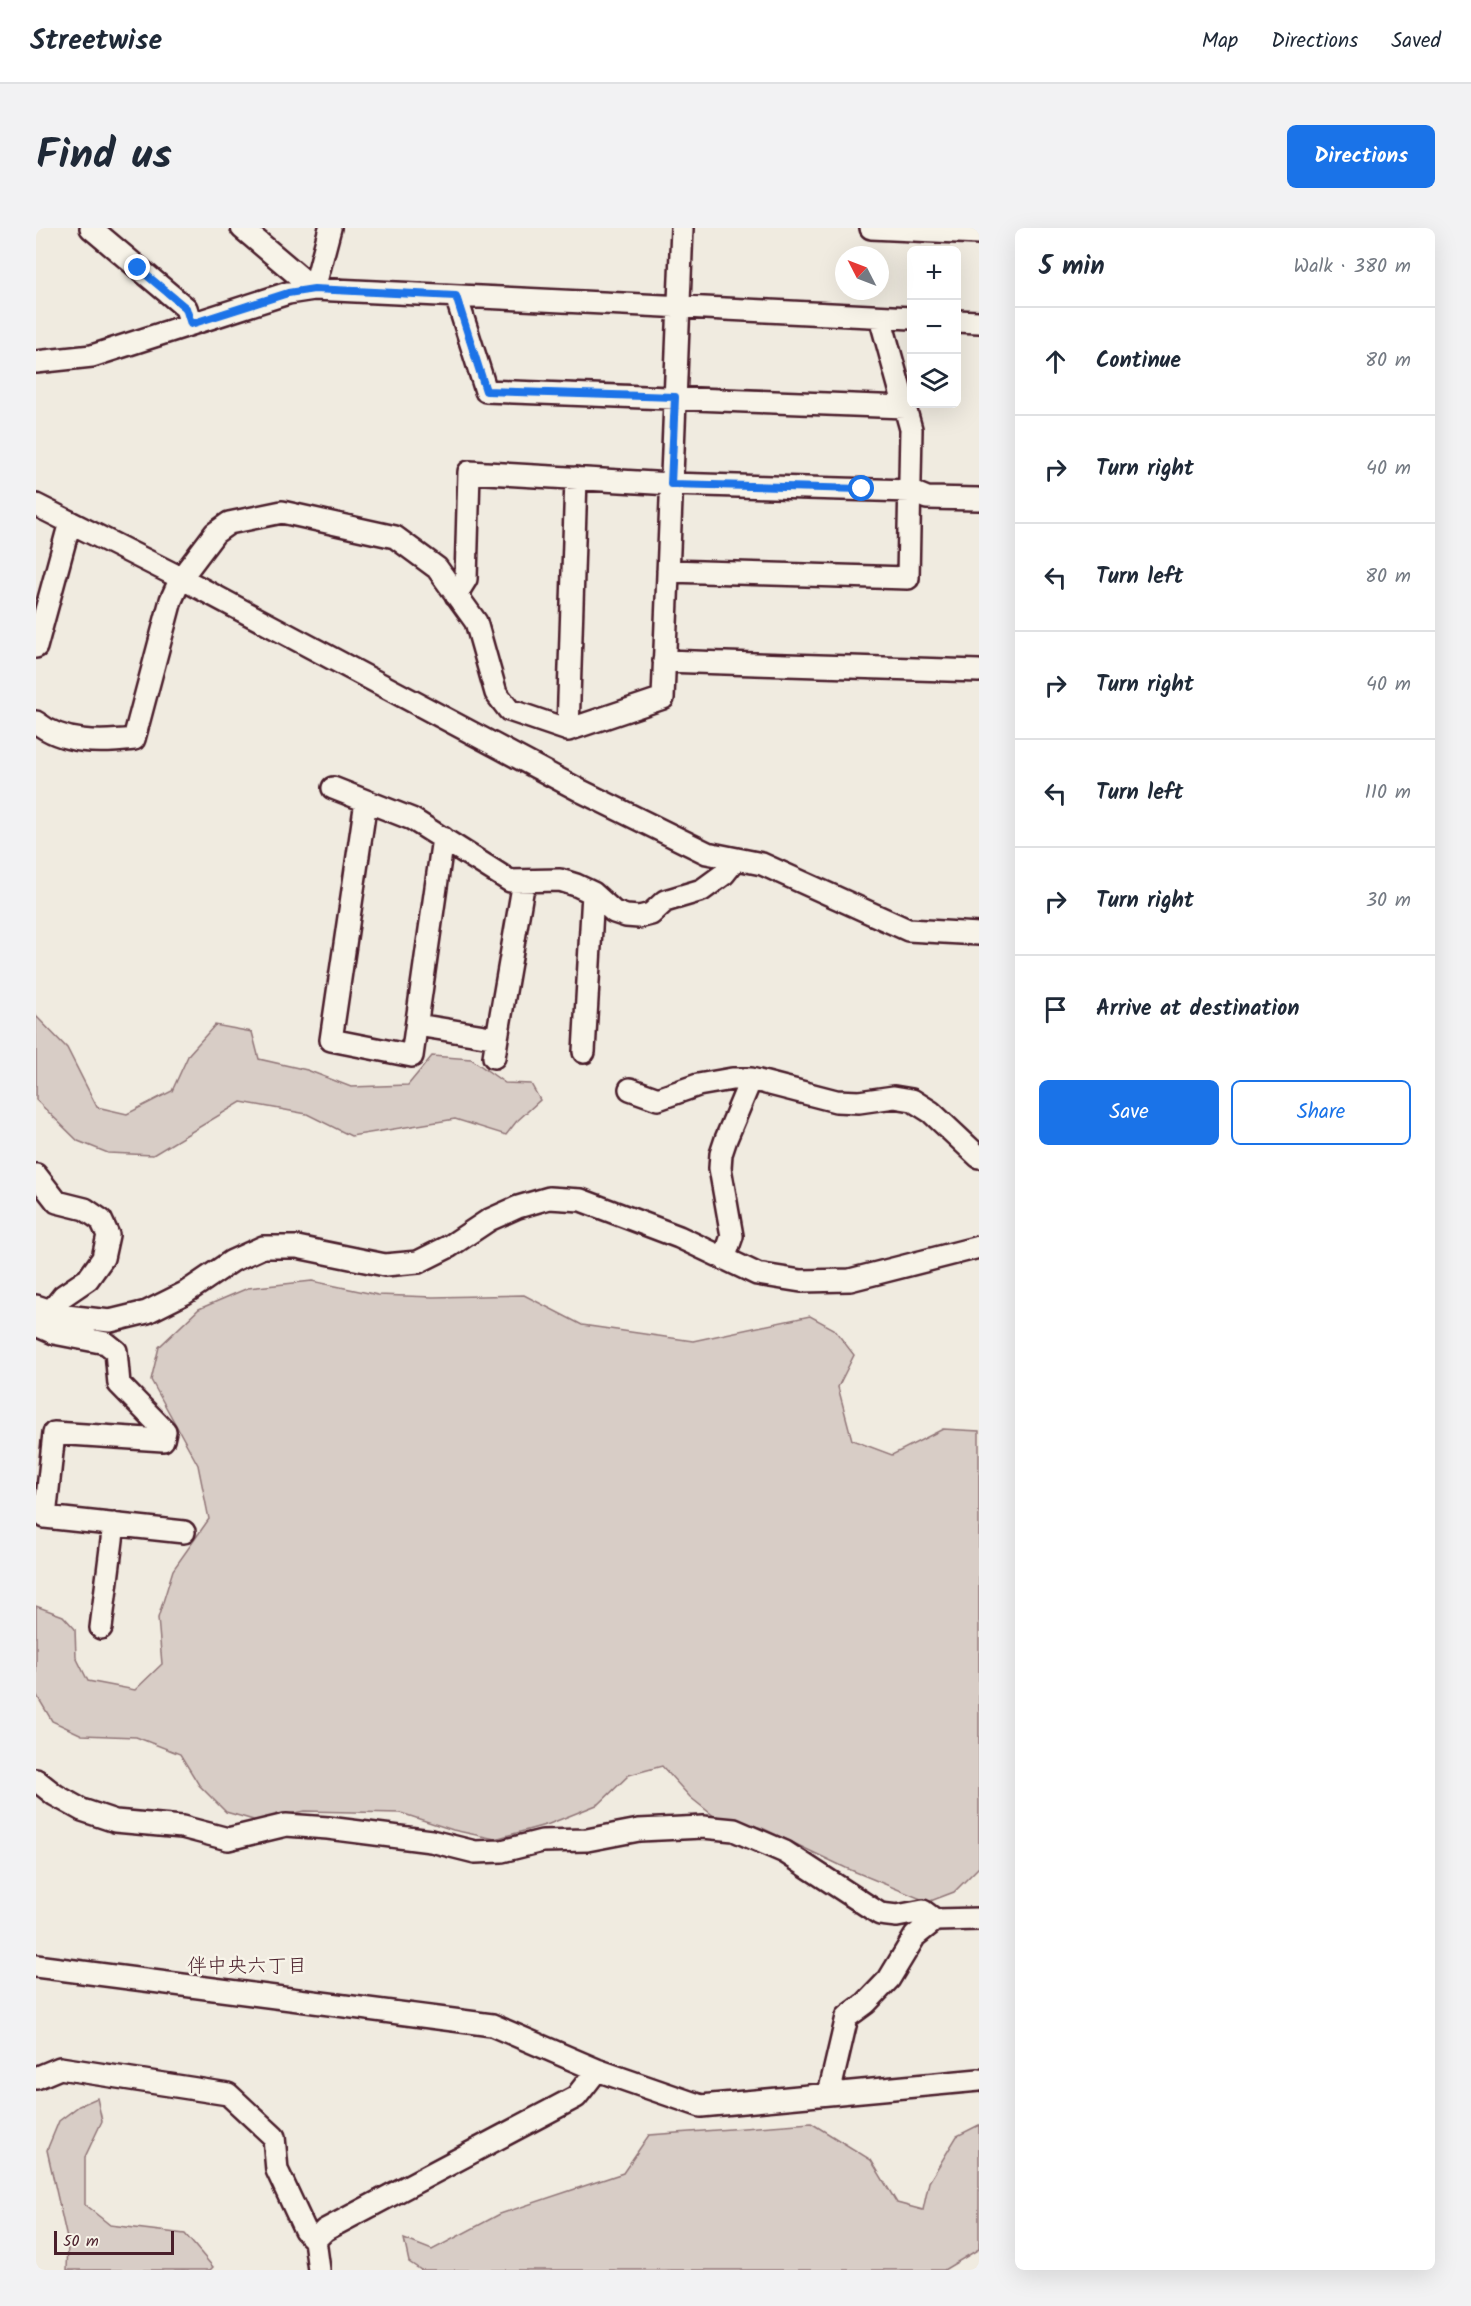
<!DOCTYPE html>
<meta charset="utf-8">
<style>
:root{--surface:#fff;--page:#f2f2f3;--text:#1f2937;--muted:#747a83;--line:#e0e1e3;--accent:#1a73e8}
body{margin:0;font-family:Kalam,"Klee One",sans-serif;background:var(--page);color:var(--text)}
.controls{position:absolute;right:18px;top:18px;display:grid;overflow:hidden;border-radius:9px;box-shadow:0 6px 24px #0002}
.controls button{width:54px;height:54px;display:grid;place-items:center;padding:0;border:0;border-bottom:2px solid var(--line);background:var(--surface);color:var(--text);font:30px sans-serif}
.compass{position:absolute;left:799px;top:18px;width:54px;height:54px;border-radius:50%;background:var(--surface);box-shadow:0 6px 24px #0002;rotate:312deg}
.scale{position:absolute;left:18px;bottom:15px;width:120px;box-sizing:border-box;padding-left:6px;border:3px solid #4a1f2b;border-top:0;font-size:16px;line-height:21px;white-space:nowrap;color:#4a1f2b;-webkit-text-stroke:4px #f7f3e8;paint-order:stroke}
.stop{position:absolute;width:18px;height:18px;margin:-14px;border:4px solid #1a73e8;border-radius:50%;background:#fff}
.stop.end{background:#1a73e8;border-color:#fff;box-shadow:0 2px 6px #0008}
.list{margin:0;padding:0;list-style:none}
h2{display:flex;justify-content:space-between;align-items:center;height:78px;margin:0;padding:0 24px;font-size:26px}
h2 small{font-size:20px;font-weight:400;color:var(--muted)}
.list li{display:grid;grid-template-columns:39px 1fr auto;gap:18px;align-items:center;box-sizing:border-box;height:108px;padding:0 24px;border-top:2px solid var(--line)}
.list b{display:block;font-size:22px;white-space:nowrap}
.list em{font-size:20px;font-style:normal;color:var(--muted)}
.actions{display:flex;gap:12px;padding:18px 24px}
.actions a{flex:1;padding:14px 0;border:2px solid var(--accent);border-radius:9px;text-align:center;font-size:21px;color:var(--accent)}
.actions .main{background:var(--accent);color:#fff}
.icon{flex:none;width:33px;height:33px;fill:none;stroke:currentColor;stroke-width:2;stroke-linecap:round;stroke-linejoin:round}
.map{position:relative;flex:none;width:943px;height:2042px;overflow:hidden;border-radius:9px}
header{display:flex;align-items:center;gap:36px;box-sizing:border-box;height:84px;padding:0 30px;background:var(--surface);border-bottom:2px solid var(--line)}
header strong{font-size:28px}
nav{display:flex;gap:33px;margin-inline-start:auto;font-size:21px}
.intro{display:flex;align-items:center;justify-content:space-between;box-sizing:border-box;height:144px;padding:0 36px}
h1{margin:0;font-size:42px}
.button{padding:15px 27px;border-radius:9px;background:var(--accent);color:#fff;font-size:21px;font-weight:700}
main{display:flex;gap:36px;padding:0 36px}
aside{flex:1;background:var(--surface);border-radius:9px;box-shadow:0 6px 24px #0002}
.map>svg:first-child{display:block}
.green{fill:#d8cdc6;stroke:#917678;stroke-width:1.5}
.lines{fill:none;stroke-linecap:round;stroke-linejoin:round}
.minor-casing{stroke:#4a1f2b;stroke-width:26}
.minor{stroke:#f7f3e8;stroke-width:21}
.route{stroke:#1a73e8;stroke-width:8}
.labels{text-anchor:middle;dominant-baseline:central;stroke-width:5;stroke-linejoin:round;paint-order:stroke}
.neighbourhood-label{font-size:20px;fill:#4a1f2b;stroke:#f7f3e8}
</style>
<header>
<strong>Streetwise</strong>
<nav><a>Map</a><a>Directions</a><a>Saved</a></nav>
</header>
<div class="intro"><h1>Find us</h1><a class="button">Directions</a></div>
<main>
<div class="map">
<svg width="943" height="2042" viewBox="0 0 943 2042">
<rect width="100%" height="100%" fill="#f0ebe0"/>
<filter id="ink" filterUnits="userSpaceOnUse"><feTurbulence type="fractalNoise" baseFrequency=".0167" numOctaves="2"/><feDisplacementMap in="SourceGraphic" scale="12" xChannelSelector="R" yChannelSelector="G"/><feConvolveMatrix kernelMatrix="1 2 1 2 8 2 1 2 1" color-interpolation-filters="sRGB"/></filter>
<g filter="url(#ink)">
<path class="green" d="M0,788l31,32 30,59 30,7 45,-23 17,-37 26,-29 37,7 7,27 48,11 44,17 57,-2 24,-29 39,3 34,24 26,1 9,16 -24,22 -10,13 -51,-16 -104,17 -44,-22 -66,-12 -88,53 -45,-2 -30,-12 -42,-41z
M276,1053l66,14 55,2 91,-2 58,30 111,16 117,-25 24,13 20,26 -16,32 14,53 40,15 51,-26 36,2v436l-25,25 -26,10 -82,-34 -84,-40 -47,-11 -25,-20 -28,-31 -33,9 -30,29 -50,20 -54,15 -42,-9 -52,-17 -97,-2 -47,10 -31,-9 -27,-27 -19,-31 -44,-17 -54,-2 -30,-14 -16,-27v-88l27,10 12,13 1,28 12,24 47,9 27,-26 -4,-46 15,-48 36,-51 -11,-54 -47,-85 8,-33 40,-38 49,-21z
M61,1870l5,23 -17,36v48l25,20 75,9 28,33 -3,3h-143l1,-27 -21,-93 12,-29 20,-15z
M775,1895l60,37 26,43 26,7 6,-28 28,-46 22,-11v124l-35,21h-523l-12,-8 -5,-23 28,11 68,-36 123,-41 26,-38z"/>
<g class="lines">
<defs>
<path id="minor" d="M55,0l95,80 5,16
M206,0l72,61 16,-61
M835,0l108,5
M420,68l30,95 419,16
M920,93l23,1
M0,134l56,-6 196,-63 26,-4 598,29
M0,277l145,73 400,213 126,62 55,11 146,66 71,4
M632,343l240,7 3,-149 -31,-112
M420,367l10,-16 3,-107 202,12 239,7 17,7 52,1
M0,419l34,-125
M628,433l315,10
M0,494c27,22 65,21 98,17l37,-139 10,-22 34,-45 14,-10 53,-11 113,25 42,31 39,54 20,71 13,17 59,20 95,-32 19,-470
M532,502l8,-252
M297,560l79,31 98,62 50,-1 16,5 17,8 21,19 12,4 13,1 12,-3 14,-13 37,-11 22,-16 12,-15
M330,573l-35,239 81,16 31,-218
M381,797l80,13 27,-157
M548,824l9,-159
M458,829l3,-19
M594,861l28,10 40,-14 34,-6h19l85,22 23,1 35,-5 18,3 19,12 48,45
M0,947l21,27 28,7 16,11 7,15 -5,23 -15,21 -25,17 -12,15
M688,1031l8,-23 -12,-68 1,-14 5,-15 25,-60
M0,1078l30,10 44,5 37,-9 38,-19 47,-32 31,-14h34l88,18 33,-3 32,-16 39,-26 29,-13 31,-9 32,2 98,37 78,37 44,7 49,-1 129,-33
M0,1097l18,8 52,10 10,8 3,33 46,47 -2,9 -109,-7 -9,84 139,15
M65,1400l13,-104
M0,1552l19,15 27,15 33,11 67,6 46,12 58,-14 42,3 103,13 44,11 27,-1 40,-10 45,-1 52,-10 64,-3 31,3 51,22 95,62 17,2 26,-5 12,9
M0,1738l456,59 105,45 104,36 278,-26
M0,1850l24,-10 168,26 46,43 3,33 28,60 10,10
M793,1866l18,-77 19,-14 23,-24 26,-43 20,-16 44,-1
M283,2042l-4,-30 10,-10 251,-133 21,-27"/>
</defs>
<use href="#minor" class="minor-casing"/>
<use href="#minor" class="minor"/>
</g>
</g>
<g class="lines" filter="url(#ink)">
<path class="route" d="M102,40l48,40 5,16 97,-31 26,-4 142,7 30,95 189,6 -4,87 191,5"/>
</g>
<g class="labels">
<g class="neighbourhood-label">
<text x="211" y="1739">伴中央六丁目</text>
</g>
</g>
</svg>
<div class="controls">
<button>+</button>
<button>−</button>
<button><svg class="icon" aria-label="layers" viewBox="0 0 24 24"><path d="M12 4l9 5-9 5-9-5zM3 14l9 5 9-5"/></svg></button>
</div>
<svg class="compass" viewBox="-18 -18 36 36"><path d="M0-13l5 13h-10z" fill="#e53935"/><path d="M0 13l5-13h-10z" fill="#747a83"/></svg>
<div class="scale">50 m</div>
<div class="stop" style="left:826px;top:261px"></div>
<div class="stop end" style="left:102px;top:40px"></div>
</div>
<aside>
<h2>5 min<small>Walk · 380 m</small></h2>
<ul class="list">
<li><svg class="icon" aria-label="ahead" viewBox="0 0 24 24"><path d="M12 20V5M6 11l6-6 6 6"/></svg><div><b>Continue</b></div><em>80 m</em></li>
<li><svg class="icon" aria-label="right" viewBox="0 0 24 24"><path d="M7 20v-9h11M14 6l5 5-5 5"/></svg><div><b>Turn right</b></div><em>40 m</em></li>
<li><svg class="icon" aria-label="left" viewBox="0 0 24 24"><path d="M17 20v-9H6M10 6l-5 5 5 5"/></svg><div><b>Turn left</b></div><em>80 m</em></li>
<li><svg class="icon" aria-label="right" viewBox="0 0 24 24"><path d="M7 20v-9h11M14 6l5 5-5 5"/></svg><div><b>Turn right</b></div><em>40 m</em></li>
<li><svg class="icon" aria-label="left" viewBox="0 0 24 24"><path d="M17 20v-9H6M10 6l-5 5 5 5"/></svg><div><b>Turn left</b></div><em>110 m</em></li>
<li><svg class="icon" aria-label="right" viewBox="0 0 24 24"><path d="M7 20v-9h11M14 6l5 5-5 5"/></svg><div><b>Turn right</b></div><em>30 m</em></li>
<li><svg class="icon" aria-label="arrive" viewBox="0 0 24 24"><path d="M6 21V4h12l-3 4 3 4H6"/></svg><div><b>Arrive at destination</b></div></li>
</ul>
<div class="actions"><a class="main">Save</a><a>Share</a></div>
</aside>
</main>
